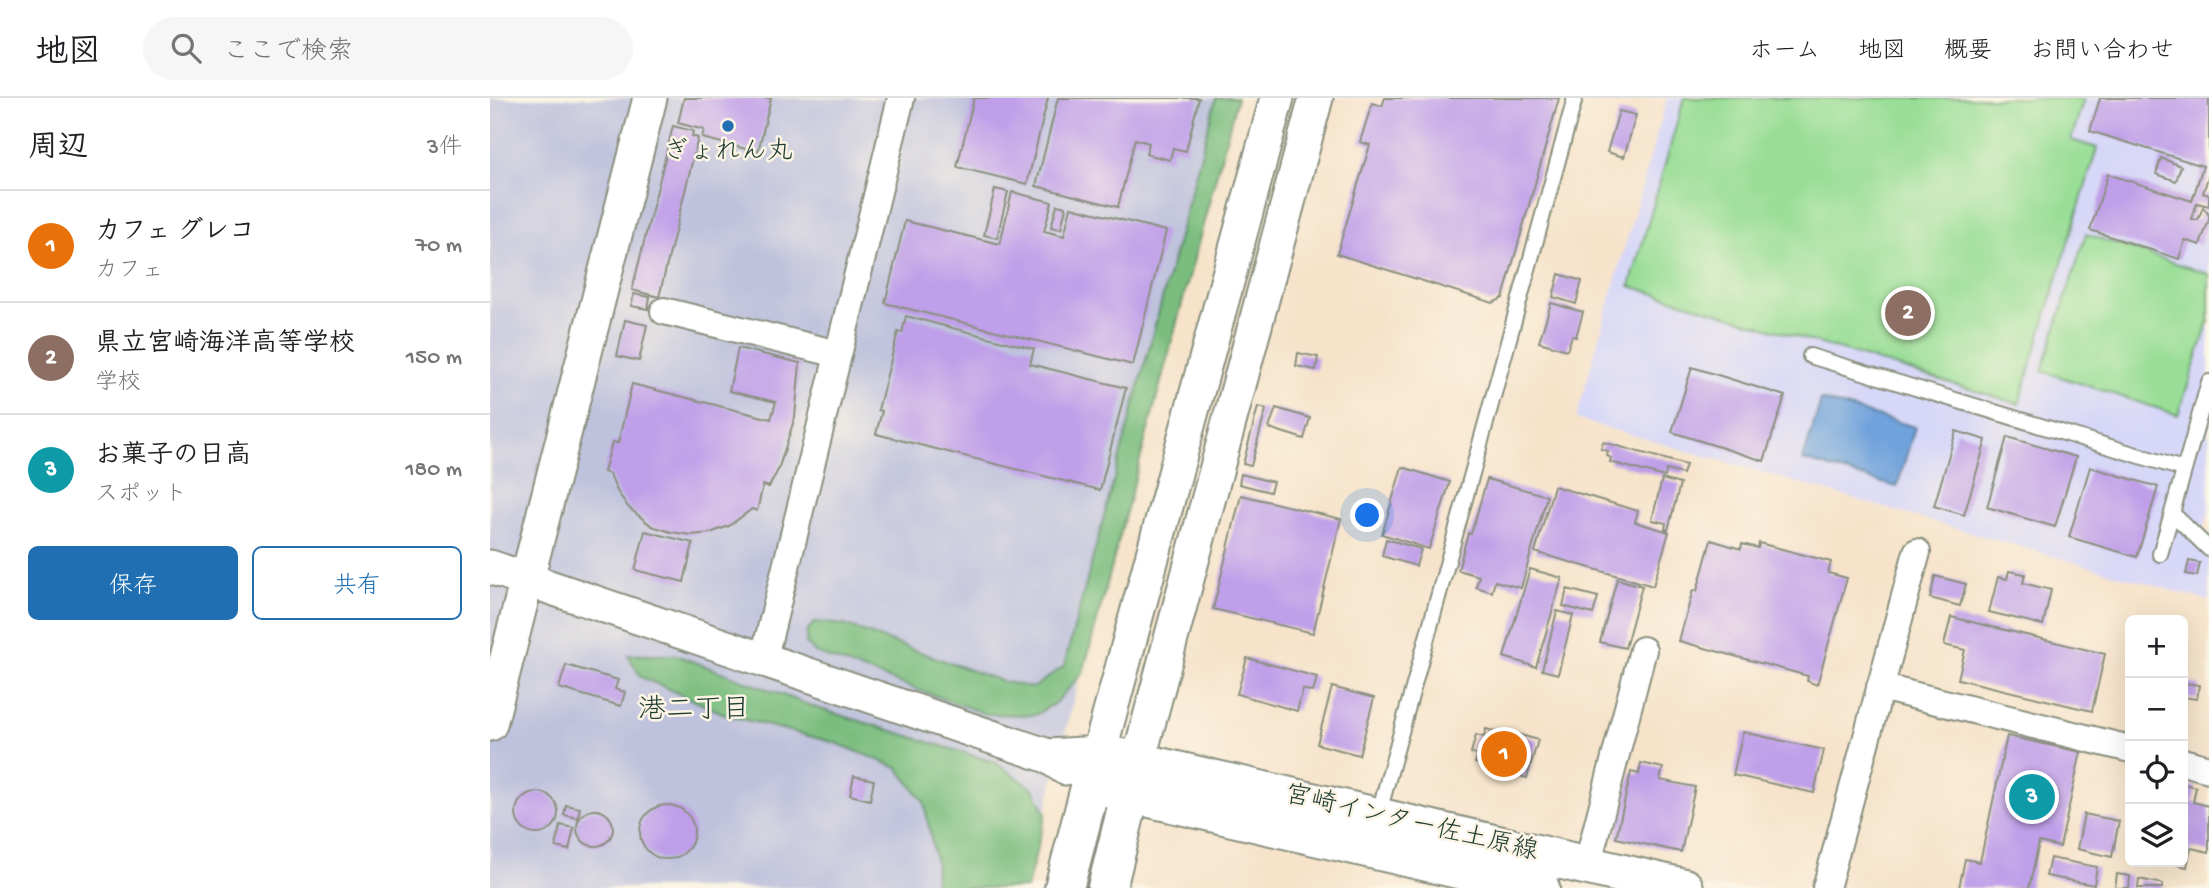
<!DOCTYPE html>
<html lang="ja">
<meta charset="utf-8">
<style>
:root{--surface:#fff;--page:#f6f6f6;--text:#202124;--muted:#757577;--line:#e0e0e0;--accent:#1f6fb2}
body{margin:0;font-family:"Gochi Hand","Klee One",sans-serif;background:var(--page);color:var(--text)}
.controls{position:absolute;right:21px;bottom:21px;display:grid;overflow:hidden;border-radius:10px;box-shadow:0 7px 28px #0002}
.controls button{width:63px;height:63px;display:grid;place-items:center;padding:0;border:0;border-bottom:2px solid var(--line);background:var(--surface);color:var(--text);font:35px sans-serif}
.you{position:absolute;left:878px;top:418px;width:24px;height:24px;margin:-18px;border:5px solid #fff;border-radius:50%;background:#1a73e8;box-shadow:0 0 0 10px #1a73e833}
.badge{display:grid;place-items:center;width:46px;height:46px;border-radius:50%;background:var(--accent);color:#fff;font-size:23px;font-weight:700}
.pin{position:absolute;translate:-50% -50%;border:4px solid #fff;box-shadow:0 2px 7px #0006}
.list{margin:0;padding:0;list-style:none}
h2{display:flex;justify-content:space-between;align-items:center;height:91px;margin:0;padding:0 28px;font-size:30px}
h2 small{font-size:23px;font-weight:400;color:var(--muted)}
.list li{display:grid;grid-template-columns:46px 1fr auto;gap:21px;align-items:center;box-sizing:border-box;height:112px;padding:0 28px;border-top:2px solid var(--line)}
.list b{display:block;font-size:26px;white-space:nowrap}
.list p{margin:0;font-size:23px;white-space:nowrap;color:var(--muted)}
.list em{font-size:23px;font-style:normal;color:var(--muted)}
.actions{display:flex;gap:14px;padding:21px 28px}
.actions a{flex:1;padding:16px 0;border:2px solid var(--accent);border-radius:10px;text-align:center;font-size:24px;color:var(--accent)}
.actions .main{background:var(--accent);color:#fff}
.icon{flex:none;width:38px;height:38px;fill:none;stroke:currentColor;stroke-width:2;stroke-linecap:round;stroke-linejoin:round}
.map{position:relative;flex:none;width:1719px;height:790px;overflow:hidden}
header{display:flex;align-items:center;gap:42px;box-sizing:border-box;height:98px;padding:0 35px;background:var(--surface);border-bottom:2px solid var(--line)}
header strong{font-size:33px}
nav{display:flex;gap:38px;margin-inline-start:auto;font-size:24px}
.search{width:490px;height:63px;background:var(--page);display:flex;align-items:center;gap:18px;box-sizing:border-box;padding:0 24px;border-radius:38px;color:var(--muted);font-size:26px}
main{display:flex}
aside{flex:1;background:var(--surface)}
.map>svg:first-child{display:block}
.built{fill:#d7d7f8;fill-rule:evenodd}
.industrial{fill:#bfc2dd}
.green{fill:#99de96;stroke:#5c8e65;stroke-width:2}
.forest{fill:#7abd7f;stroke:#4c7d5a;stroke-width:2}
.water{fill:#6fa2db;stroke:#477088;stroke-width:2}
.building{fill:#bf9fe9}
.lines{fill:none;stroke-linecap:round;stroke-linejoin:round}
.service-casing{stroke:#8a907f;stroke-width:18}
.minor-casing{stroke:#8a907f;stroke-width:30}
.tertiary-casing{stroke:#8a907f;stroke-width:37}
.primary-casing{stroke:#8a907f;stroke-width:42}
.service{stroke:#fff;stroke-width:14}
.minor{stroke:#fff;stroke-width:26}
.tertiary{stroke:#fff;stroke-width:33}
.primary{stroke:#fff;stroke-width:38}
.poi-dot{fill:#1f6fb2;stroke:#fcf5e5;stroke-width:2.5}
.labels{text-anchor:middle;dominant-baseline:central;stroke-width:5;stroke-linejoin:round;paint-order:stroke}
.poi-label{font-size:26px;fill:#1f3d34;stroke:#fcf5e5}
.street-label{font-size:26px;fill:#1f3d34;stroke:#fcf5e5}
.neighbourhood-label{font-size:28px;fill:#1f3d34;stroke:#fcf5e5}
</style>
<header>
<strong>地図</strong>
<div class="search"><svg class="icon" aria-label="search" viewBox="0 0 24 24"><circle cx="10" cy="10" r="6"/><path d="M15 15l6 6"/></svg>ここで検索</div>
<nav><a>ホーム</a><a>地図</a><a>概要</a><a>お問い合わせ</a></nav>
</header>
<main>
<aside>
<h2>周辺<small>3件</small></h2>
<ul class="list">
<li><span class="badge" style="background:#e8710a">1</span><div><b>カフェ グレコ</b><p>カフェ</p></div><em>70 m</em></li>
<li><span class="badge" style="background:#8d6e63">2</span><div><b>県立宮崎海洋高等学校</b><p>学校</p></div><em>150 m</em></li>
<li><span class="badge" style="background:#0f9aa8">3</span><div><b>お菓子の日高</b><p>スポット</p></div><em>180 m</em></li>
</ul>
<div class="actions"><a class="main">保存</a><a>共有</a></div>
</aside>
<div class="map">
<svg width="1719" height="790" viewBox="0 0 1719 790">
<rect width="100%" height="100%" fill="#fcf5e5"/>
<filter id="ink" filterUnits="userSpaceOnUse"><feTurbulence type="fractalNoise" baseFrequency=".0143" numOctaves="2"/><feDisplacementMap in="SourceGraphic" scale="14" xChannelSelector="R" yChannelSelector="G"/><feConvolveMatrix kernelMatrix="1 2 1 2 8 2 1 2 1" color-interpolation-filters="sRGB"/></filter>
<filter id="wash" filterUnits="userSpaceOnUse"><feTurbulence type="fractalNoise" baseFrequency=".00686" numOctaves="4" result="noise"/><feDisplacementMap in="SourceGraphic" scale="28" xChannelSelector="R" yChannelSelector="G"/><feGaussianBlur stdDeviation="1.57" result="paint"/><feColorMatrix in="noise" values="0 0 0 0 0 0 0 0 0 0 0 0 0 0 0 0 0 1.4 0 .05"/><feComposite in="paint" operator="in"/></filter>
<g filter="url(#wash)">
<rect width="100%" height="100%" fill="#f6e3ca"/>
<path class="built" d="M1177,0h433l-10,33 113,35 -11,35 -84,-27 -18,55 88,30 7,-19 15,4 9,-24v207l-2,7 2,1v76l-6,21 6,2v67l-633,-182zM1203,269l91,29 -20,65 -92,-29zM1518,339l68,20 -21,70 -68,-20zM1600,369l68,20 -21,70 -67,-20z"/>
<path class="industrial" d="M0,0h732l-195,790h-537z"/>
<path class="green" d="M1194,0h400l-13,42 26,8 -78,256 -389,-118z
M1596,136l123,40v47l-31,94 -136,-44z"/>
<path class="forest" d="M726,0h21l-154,575 -28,30 -20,12 -49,-1 -171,-61 -9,-10 1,-12 8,-9 29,3 157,56 32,7 31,-22z
M138,557h48l141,53 177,54 40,27 12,24 -19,75h-92l1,-24 -12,-62 -26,-34 -62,-25 -109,-28 -86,-38z"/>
<path class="water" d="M1331,302l94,27 -18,60 -94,-27z"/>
<g id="blocks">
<path class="building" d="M194,0h87l-13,54 -56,-14 2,-8 -26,-7z
M484,0h74l-21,86 -70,-17z
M568,0h141l-13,53 -13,-3 -3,12 -24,-6 3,-11 -14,-4 -17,68 -82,-21z
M895,0h174l-56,200 -10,5 -156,-49 33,-109 -10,-3 12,-39 10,3z
M1610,0h109v76l-6,19 6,2v11l-12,-3 -5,16 6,1 5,-13 6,8v5l-9,25 -15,-5 -6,19 -89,-29 18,-56 84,27 11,-35 -113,-35z
M1129,13l17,4 -12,42 -17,-5z
M183,28l20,5 -1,5 6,2 -39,159 -27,-7z
M1671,60l20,8 -5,15 -20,-7z
M505,91l13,3 -11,46 -13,-3z
M522,94l40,10 -8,29 20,5 7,-29 95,24 -33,134 -248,-62 20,-82 95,23z
M567,107l9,2 -5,22 -10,-2z
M1069,176l23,7 -6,23 -23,-7z
M144,196l16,3 -2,12 -17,-3z
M1061,205l32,9 -7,25 -4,-1 -5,14 -28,-8z
M416,218l128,33 -4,15 96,24 -26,102 -224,-56 6,-23 -4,-1 20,-78 4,1z
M135,222l22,5 -8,36 -22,-5z
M248,250l62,15 -5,54 -17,53 -9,17 -6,-2 -6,26 -5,-2 -23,17 -19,7 -19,2 -20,-3 -19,-6 -23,-18 -12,-17 -7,-17 -6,-2 8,-30 6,1 14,-59 139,35 5,-17 -47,-11z
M808,255l20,4 -2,13 -20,-4z
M1202,269l93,29 -21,65 -92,-29z
M768,309l8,2 -15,57 -8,-2z
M786,310l34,10 -6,21 -35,-11z
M1466,333l30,9 -22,75 -30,-9z
M1517,339l69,20 -21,70 -68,-20z
M1113,344l83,23 -3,9 -17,-4 -1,7 -55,-15 1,-4 -4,-2 1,-5 -7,-2z
M912,369l48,15 -21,67 -47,-15z
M1600,369l68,20 -21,70 -68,-20z
M751,376l32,8 -3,10 -31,-8z
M997,381l60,17 -26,92 -26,-7 -3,11 -16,-5 3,-11 -21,-6 10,-37 3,1z
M1172,381l18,5 -12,46 -3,-1 1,-6 -14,-3z
M1064,388l84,25 -3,11 34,10 -16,54 -118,-34z
M751,397l100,24 -28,114 -100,-24z
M155,433l48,12 -9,39 -49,-12z
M896,441l35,10 -5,17 -34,-10z
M1221,442l30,9 1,-5 16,4 1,-5 72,19 -3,11 19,5 -30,107 -10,-4 1,-5 -129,-35 14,-51 4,1z
M1699,463l11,2 -3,13 -11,-2z
M1040,471l32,9 -26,89 -32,-10z
M1519,473l16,3 -2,9 28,7 -8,35 -54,-13 9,-35 9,2z
M1445,478l31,8 -6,22 -30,-8z
M1127,481l25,7 -17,62 -25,-6z
M1077,491l31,8 -5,17 -30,-8z
M1067,513l16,4 -15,59 -16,-4z
M1461,519l154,37 -13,57 -134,-32 7,-29 -21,-5z
M757,560l70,19 -4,15 -10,-3 -6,22 -60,-17z
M76,567l52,15 -3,9 10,3 -4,14 -62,-18z
M1695,585l14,2 -2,14 -14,-2z
M842,589l42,11 -15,57 -42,-11z
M996,631l20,6 1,-4 31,9 -11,38 -52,-15 3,-8 -7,-2 5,-18 8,2z
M1253,634l81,18 -10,43 -81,-18z
M1517,638l74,16 -21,95 -21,-5 -10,46h-70l6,-29 15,3z
M1151,665l22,5 -3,12 35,7 -14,65 -65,-14 15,-66 8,2z
M364,678l20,4 -4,20 -20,-5z
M1693,686l13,3 -3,15 16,4v46l-18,-4 -4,19 -20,-4 16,-1z
M26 715a21 21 0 1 1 42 0a21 21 0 1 1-42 0Z
M150 734a27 27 0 1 1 54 0a27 27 0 1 1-54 0Z
M76,707l14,3 -2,10 -14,-3z
M87 730a18 18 0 1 1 36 0a18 18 0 1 1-36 0Z
M1594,716l35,7 -7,36 -35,-8z
M70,727l14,3 -5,22 -13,-3z
M1560,760l47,9 -3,18 -48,-9z
M1627,776l13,2 -1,12h-14z
M1649,781l24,5 -1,4h-24z"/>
</g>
</g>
<g filter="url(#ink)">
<use href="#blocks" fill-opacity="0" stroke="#8a907f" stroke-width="2"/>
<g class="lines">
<defs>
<path id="service" d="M1320,258l373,113
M1682,415l37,-131
M1670,456l12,-41 37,36
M888,718l197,-718"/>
<path id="minor" d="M174,213l174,43
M273,563l138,-563
M1390,589l250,62
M1693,664l26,7
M1097,768l56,-216
M1336,790l91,-336"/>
<path id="tertiary" d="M0,469l558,189 17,12
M0,626l160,-626
M558,658l51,-3 178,-655
M648,664l178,-664"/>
<path id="primary" d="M600,686l450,104
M574,790l35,-135 585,135
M617,790l29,-117"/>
</defs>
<use href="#service" class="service-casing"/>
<use href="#minor" class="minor-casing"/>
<use href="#tertiary" class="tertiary-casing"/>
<use href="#primary" class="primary-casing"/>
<use href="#service" class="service"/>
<use href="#minor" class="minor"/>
<use href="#tertiary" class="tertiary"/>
<use href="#primary" class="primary"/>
</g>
</g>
<circle class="poi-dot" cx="238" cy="28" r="7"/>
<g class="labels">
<g class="poi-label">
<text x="238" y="55">ぎょれん丸</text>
</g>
<g class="street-label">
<text transform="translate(921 727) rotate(13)">宮崎インター佐土原線</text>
</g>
<g class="neighbourhood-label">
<text x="204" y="613">港二丁目</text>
</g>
</g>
</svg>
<div class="controls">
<button>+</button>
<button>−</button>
<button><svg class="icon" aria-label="locate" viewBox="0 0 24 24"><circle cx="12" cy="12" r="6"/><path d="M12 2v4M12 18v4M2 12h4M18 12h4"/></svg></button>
<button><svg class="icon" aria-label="layers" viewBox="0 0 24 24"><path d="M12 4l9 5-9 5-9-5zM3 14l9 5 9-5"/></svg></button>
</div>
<div class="you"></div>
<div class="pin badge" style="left:1014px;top:656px;background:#e8710a">1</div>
<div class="pin badge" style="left:1418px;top:215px;background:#8d6e63">2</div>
<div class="pin badge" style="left:1542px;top:699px;background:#0f9aa8">3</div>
</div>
</main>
